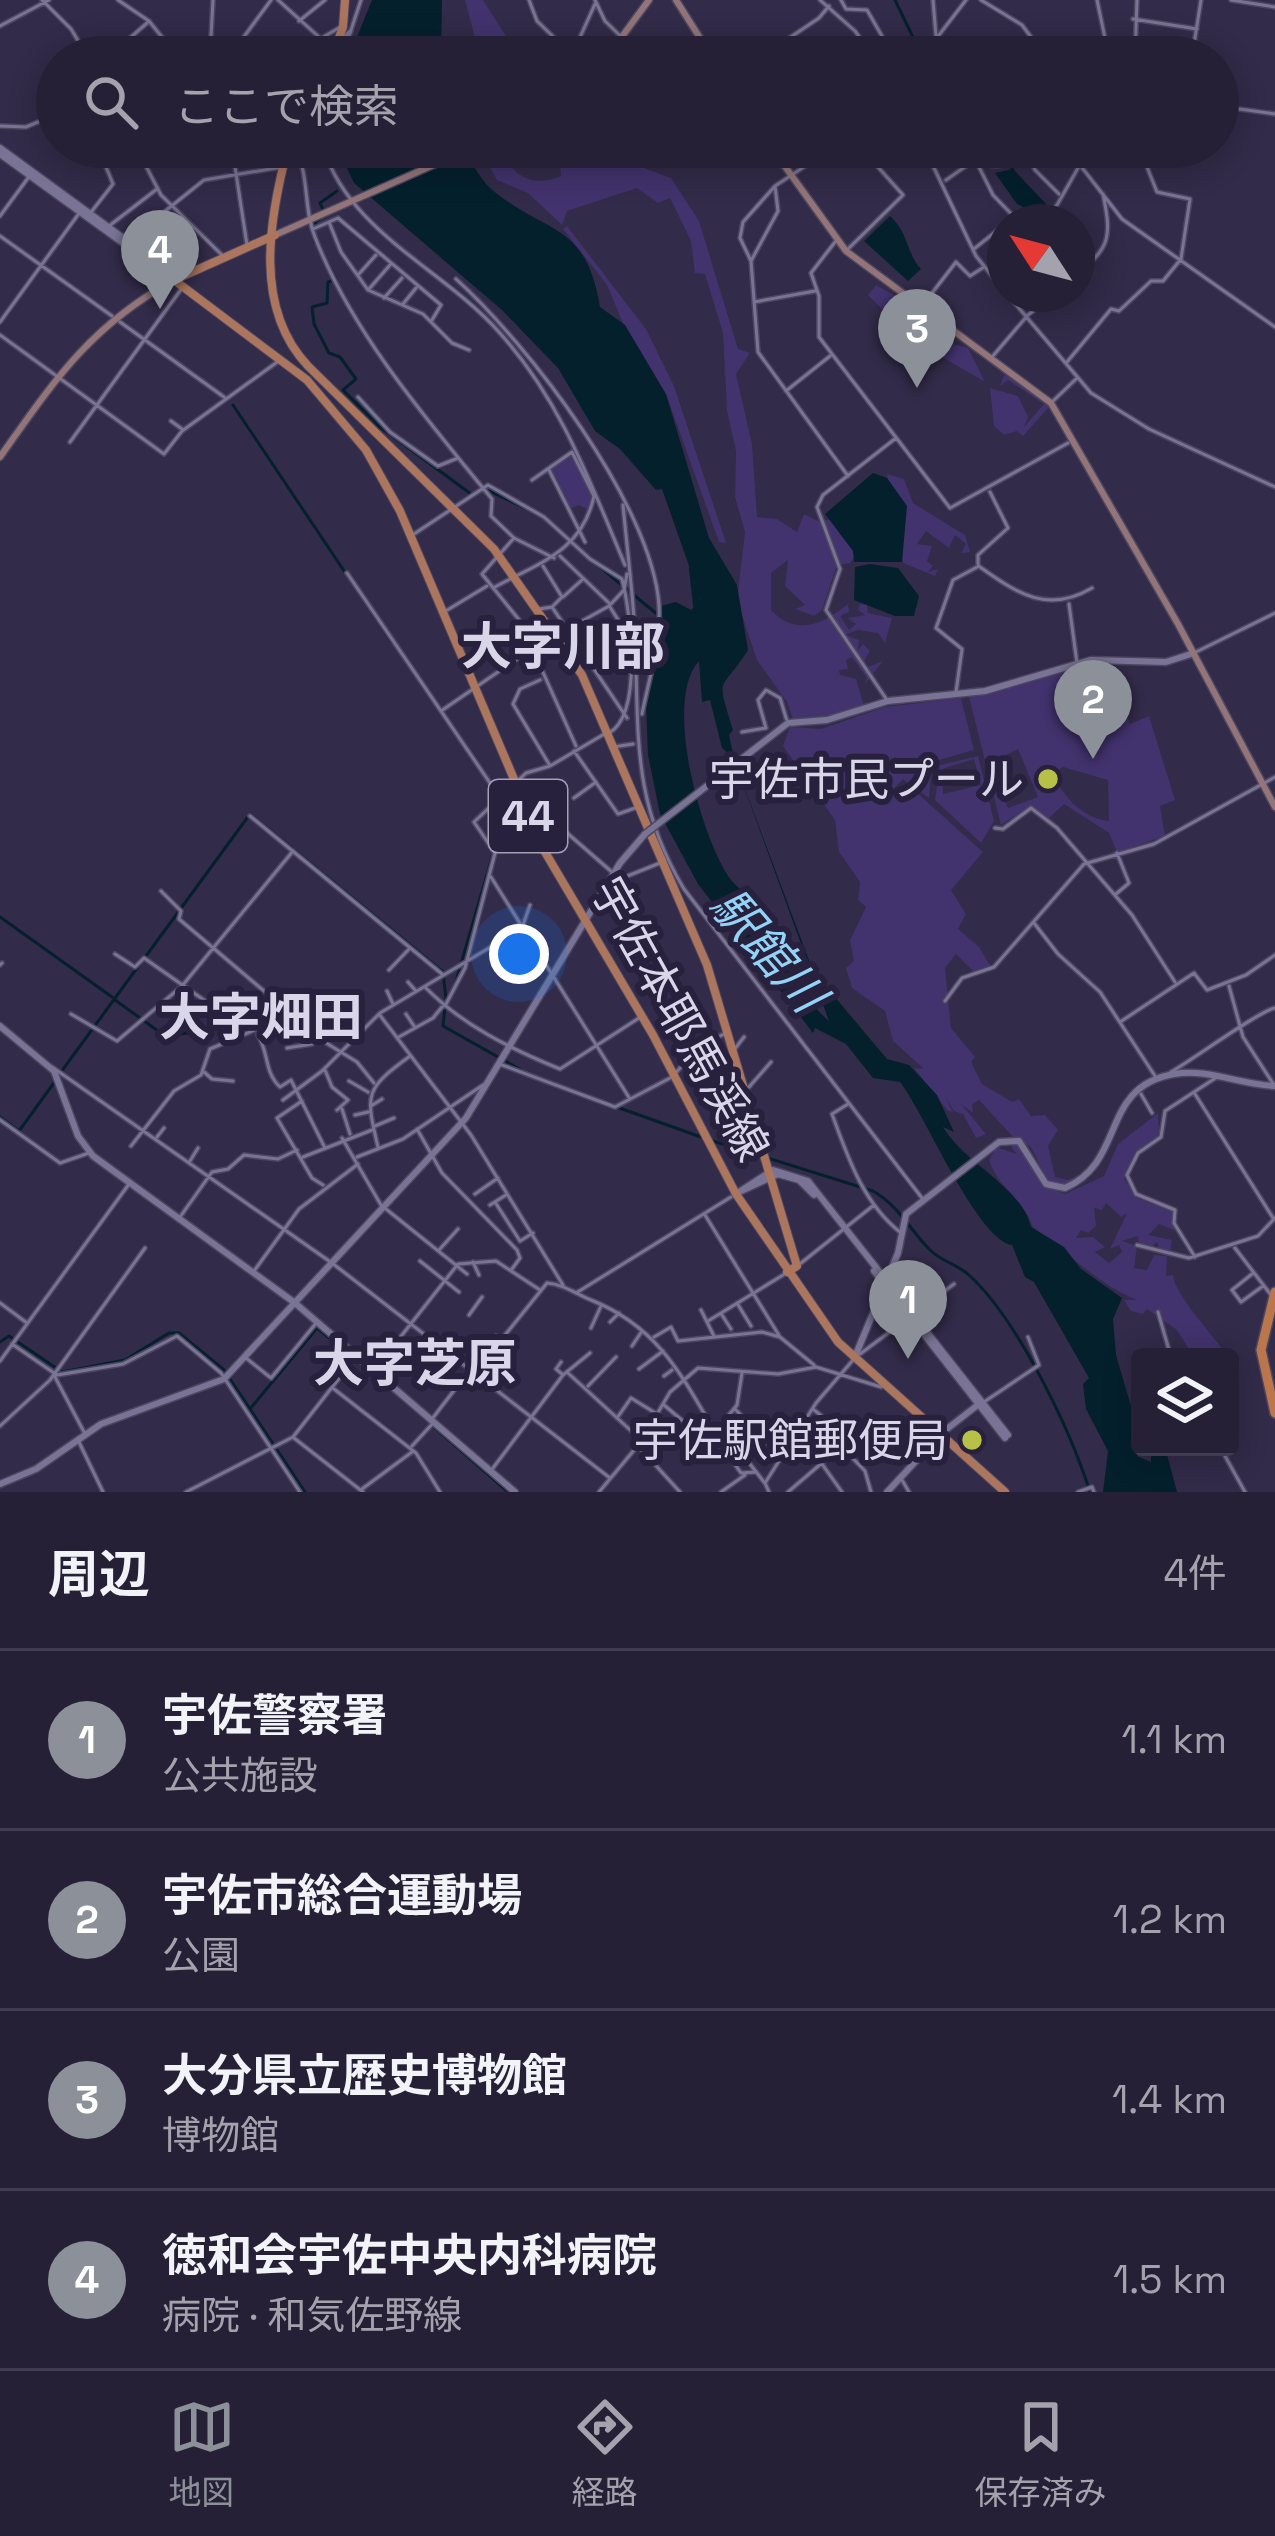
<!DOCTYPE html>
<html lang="ja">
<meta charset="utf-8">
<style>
:root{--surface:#262037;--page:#2e283f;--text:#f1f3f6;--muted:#a4a3ad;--line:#423e52;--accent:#8c9099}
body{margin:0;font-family:"Space Grotesk","Noto Sans JP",sans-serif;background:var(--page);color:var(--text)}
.controls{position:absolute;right:36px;bottom:36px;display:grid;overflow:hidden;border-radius:12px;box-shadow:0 6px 30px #0003}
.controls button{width:108px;height:108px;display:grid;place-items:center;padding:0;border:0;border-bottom:3px solid var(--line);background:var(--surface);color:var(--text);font:60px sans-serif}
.compass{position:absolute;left:987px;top:204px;width:108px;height:108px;border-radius:50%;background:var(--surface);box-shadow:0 6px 30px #0003;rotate:306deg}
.you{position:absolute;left:519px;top:954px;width:42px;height:42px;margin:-30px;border:9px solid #fff;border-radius:50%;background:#1a73e8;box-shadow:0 0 0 18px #1a73e833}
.badge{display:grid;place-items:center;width:78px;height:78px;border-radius:50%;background:var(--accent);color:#fff;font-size:39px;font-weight:700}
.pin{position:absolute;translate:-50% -99px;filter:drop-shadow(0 3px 6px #0008)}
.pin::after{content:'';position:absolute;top:63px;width:42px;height:36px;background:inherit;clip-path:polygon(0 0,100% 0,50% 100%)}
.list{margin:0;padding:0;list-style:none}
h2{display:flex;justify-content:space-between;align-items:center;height:156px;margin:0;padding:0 48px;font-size:51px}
h2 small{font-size:39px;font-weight:400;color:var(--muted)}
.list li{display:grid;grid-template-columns:78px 1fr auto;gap:36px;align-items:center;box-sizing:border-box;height:180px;padding:0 48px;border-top:3px solid var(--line)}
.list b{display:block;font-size:45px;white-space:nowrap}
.list p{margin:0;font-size:39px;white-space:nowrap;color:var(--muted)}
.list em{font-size:39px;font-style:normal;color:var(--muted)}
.icon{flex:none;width:66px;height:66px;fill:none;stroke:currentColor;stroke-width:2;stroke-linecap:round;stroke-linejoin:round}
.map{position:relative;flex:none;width:1275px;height:1492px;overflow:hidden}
.search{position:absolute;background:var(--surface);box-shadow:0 6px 30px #0003;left:36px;right:36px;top:36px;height:132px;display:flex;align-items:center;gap:30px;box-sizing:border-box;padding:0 42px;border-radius:66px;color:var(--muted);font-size:45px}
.sheet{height:876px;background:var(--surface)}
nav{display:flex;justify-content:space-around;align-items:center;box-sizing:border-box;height:168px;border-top:3px solid var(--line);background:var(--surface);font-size:33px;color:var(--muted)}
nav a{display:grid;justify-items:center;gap:6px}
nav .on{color:var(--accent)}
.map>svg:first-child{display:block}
.green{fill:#42326d;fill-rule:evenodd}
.water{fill:#04202d}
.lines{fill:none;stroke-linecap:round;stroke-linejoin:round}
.stream{stroke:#04202d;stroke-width:3}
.river{stroke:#04202d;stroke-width:8}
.minor-casing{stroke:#4c465f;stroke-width:6}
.tertiary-casing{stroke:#4c465f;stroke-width:9}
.secondary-casing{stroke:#4c465f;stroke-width:9}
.primary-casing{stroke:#4c465f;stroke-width:10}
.trunk-casing{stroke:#4c465f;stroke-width:12}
.minor{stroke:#797395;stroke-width:3}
.tertiary{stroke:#797395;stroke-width:6}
.secondary{stroke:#927479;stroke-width:6}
.primary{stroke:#ab755e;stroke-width:8}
.trunk{stroke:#bc764c;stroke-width:9}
.tertiary-bridge-casing{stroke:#4c465f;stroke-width:9;stroke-linecap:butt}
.tertiary-bridge{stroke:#797395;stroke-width:6}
.poi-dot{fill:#b8c147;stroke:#28213e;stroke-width:4.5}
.labels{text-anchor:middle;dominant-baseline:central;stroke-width:12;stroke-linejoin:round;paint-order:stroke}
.shield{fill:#28213e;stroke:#a5a0b6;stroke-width:3}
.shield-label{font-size:42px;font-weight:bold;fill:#dad6ea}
.poi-label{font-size:45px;fill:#dad6ea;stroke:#28213e;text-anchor:end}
.street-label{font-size:45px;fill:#dad6ea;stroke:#28213e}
.water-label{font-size:48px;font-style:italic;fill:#93d3f6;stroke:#28213e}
.quarter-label{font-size:51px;font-weight:bold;fill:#dad6ea;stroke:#28213e}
</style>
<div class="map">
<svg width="1275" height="1492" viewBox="0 0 1275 1492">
<rect width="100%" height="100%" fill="#322b49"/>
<path class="green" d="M465,0h18l36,57h-30l-12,-12z
M479,147h15c19,25 34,43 67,29l-2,-29h28l84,31 28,43 39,128 12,4 -14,21 16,70 5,73 20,2 20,13 7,-18 16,8 11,-3 26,34 -7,10 -13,2 -15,45 -8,6 -19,-7 10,-4 -20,-19 3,-26 -17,13v37c28,30 58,9 77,-6l1,8 -9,4 9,14 7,-6 -9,-6 18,-3 -7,-5 2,-6 7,1 1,8 24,5 -7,25 -7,-10 -20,-3 -13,5 14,5 -1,10 5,-6 7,7 -6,10 4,6 15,-6 -19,24 3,-7 -15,-21 -6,3 2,9 -9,1 1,5 16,4 8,26 -45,14h-26l-6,-17 -30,-42 -20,-60 8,-68 -10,-35 1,-46 -9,-40 -4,-78 -18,-59 -10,-1 -4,-32 -21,-43 -12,5 -21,-15 -70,23 -5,14 -34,-32 -31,-13z
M567,226l79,103 28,57 52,157 -7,-1 -53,-148 -33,-47 -26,-62 -44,-56z
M876,285l43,24 -22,15 13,21 21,-15 -25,29v-16l-14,-22 4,-11 -14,-1 -14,-14z
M930,338l38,10 17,34 -55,-32 -4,-6z
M1004,375l5,1 40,31 -26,29 -6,-5 -13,4 -10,-9 -4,-38 28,8 10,21 -4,10 20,-23 -36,-24 -8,6z
M571,453l22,42 -4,15 -10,-5 -10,4 -18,-40z
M887,474l17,5 9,24 52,32 5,17 -9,1 5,-9 -11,-9 -6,13 -23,-17 -9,13 15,2 -5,15 6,5 -5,6 10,-3 -3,7 -32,-13z
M1093,664l4,20 22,12 11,28 19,-8 26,84 -15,6 5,30 -48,16 -8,-19 -45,-29 -16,15 -20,-12 -27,18 -32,-128zM1018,749l20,48 -30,11 -16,-46zM1063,767l45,13 1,41c-28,-3 -45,-25 -57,-47z
M961,698l13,52 -42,12 -3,36 -26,-19 -17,18 21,-13 76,68 -32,38 15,24 -8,15 21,18 12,20 -14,8 -21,-21 -11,14 6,60 24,29 -4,5 11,22 30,18 7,-3 12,17 14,-1 13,15 -10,16 7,31 13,3 19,-9 -24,17 -12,-1 -20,-40 -17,-9 -35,-38 -7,4 1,9 -12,-9 25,30 -10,4 -13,-24 -9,-3 -9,-15 8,16 -5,-1 -34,-43 10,1 -31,-28 -8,-30 -33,-23 -6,-20 8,-7 -4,-21 16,-33 -8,-7 2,-18 -21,-30 -4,-32 -52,-74 7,-19 31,2 64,-22z
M978,756l16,65 -13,22 -46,-43 5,-35zM974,759l7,26 -38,9 -1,-25z
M1158,1113l1,22 -25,22 -10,22 13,19 36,14 1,18 -15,-6 -11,11 24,5 -2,13 -10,-1 -3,-10 -7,6 -11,-3 -1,-9 -16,5 15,5 -3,22 13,2 7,-15 13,1 -1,20 7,-1c1,19 42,62 55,82h-34l-17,-27 -30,-21 -4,5 -12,-3 -7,-11h13c-41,-17 -69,-47 -104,-73 -9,-26 -35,-39 -44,-67l8,-13 19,7 -5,-8 5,-2 15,11 12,30 22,9 39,-18 14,-32zM1106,1203l15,14 6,-4 -17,36 9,-4 3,7 -13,11 -14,-11 10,-5 -12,-10 -17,1 5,-8 7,3 8,-7 -2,-18 8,2z"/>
<path class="water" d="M372,0h70l-1,57h-92z
M337,147h126c9,16 18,35 33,46 53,42 90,30 104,114l25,18 41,69 43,144 28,47 11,65c-29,45 -32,23 -15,80l-4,5 5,23 -12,-10 -12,-48 -8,2 -3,-41c-37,40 3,180 32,219 8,10 20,16 27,24 6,7 7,18 11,26 16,32 33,68 60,91l-93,-256 77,206 74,88 22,6 28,30 17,37 -11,-5c22,37 79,60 88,100l33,20 17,22 41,29 -9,21 3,36 27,92 -6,9 14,6v-15h14l12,45h-74l5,-41 -22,-42 -3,-25 6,-6 -55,-96 -9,-5 -13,-32c-35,-5 -88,-133 -112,-163l-27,-4 -27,-34 -31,-16 -2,5 -115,-149 -38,-70 -12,-59 -2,-49 15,-100 15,-4 15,8 10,-10 -39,-111 -6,1 -36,-41 -25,-18 -37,-63 -55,-57 -149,-128z
M1013,169l35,37 -5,11 -26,-13 -22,-31z
M890,216c19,17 16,37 31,53l-13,12 -44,-40z
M873,473l14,5 20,28 -5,56h-48l-1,-11 -28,-37z
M870,564l28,4 21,28 -5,20h-19l-41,-16 1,-33z"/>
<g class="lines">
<path class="stream" d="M895,0l27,56
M997,147l16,23
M324,212l-4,-9 17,-12
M315,242l-4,-15 8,-8
M329,266l7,13 -8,3 -1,21 -15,4 2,17 15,29 11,4 16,22 -13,11 37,37 91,67
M233,405l158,236
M485,489l44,21
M565,538l93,77
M488,782l8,15 -5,7
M0,917l112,80
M146,956l104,-142 193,158 3,27
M454,988l39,-134
M115,1000l50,36 61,-8
M445,1007l-2,19 78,44
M61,1072l79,-108
M614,1106l87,31
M0,1117l19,14 37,-51
M710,1140l163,51c26,15 37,39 57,59 11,11 28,15 39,25 49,45 101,154 121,217
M0,1342l9,-6 53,36 63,-12 44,-27h10l45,37 81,122
M250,1409l67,-81 36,29
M433,1426l75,66"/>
<path class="river" d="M693,569l5,44"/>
<defs>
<path id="minor" d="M42,0l29,29 17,28
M118,0l31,21 29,36
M278,0l41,37 4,20
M529,0l8,21 35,34
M595,0l10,21 37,36
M820,0l35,31 19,26
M841,0l5,9 21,1 27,47
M933,0l3,36
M981,0l41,25 24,32
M1097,0l12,57
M1231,0l44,7
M1133,19l64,10
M299,21l26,-21
M0,26l49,-26
M320,39l22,-13
M341,40l10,-10 10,-30
M936,41l15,16
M572,55l23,-51
M210,56l3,-56
M126,57l-4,-12 25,-22
M205,57h13
M229,57l42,-57
M340,57l11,-26
M761,57l58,-39 10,-12
M922,57l44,-57
M1088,57l17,-14
M1135,57l2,-57
M1192,57l9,-57
M1218,106l57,8
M0,126l26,1 31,-13
M136,147l25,48 62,61
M232,147l15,98
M259,147l24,14
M295,147c15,30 8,61 20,90 37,96 113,184 177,262l-1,17 23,22
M323,147c26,85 120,122 175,184 63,69 92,151 127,234
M924,147l52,109 29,36
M955,147c25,19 48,29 72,3
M1025,147l10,23 24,24
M978,165l15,30 26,27
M1080,165l42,54 153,108
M946,180l26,-18
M775,186l-32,36 -3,16 11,23 7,91 90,124
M92,211l21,-27 -7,-17 27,-19
M0,216l28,-38
M329,222l12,30 27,38 55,24 29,29 17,7
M1041,222l16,-17 33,-58
M109,226l48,-37
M313,229l25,-11 103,87 -9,15
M0,236l112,80
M129,240l75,-60 78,-13
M835,242l-24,31 8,23v41l131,171 118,-65
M848,249l55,-54 -43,-48
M974,249l31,-25
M154,258l19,-18
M751,261l27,-50 -3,-25 59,-39
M1077,273c35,-25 34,-39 26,-79
M358,275l18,-20
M456,279c72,65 196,226 203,326 2,36 -10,74 -17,109
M369,289l21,-24
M1007,294l84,99 58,36 126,58
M384,298l18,-20
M754,302l61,-11
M403,304l13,-16
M922,306l34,-44 14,14 14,-9
M0,322l80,-110
M120,322l104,75
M0,335l164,119 18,-23 98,-71
M992,357l36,-42 27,-21
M1067,362l44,-53 8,2 32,-30h12l18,-22 9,-60 -33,-7 -18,-45
M786,391l44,-35
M358,397l32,35 48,34 20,-8
M1052,402l24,-23
M171,421l11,8
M70,442l112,-154
M549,470l36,72
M623,505c4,44 10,87 12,131 4,97 -4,165 49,253l238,309
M414,534l74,-49 56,32 46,42 32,20c9,35 21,135 -13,154
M560,556l49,47
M554,558l-40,-20 -32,36 38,47 56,125
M978,564v-9l30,-27 -18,-36
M543,566l19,31 -9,9
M980,567c38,27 68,47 112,21
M347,573l143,210 19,2
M493,588c45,-25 89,-36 101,-92l-22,-44 -40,28
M563,597l20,-18
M1069,604l8,59
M610,607l19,30
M539,609l13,-2 75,111
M444,612l43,-26
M1196,652l79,-39
M540,680l-20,9 -7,15 36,60
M956,692l6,-43 -26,-21 17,-48 26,-14
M887,700l-61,-90 14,-41 -23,-62 6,-12 73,-57
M441,711l89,-61 79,-44 15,-16 3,-16
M742,732l24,-4 -8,-28 8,-10 14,8 7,23
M613,747l20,-3
M574,751l44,63 20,-7
M574,798l22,-16
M527,807l9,-1 84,73 40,-16
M250,816l192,158
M995,828l8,1 28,-21 26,20 75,87 43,67
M491,877l139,222
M161,891l20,20 -2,8 144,122 34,21 17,21
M1116,894l13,-11 -12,-30
M1034,923l24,31 42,38 57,87
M523,925l7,-20
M115,954l20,13 9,-9 77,54 17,23
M0,965l2,-2
M389,970l20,-21
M408,982l8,9
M1229,986l14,51 31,48
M425,987c37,38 86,62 135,82l79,-51
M387,991l6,13
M945,1001l17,-23 32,-11 90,-103 70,-20 121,-67
M445,1006l20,-38 30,-115 -21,-31 52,-49 24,-7 56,-33
M71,1014l46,27 65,-55 111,-135
M379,1014l92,121 92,150
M406,1014l8,12
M1120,1022l74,-49 13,17 39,-15 29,-20
M258,1035c11,18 6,37 22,52l11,-7 34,68
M397,1038l36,-20 9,-11
M287,1048l25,-4
M734,1050l10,-13
M502,1065l113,42 57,-30 27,-30 25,-13
M52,1067l280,196 278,215
M325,1070l7,17 16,13 -11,10
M204,1072l8,7 21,2
M1171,1072c20,-11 91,-63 104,-64
M349,1081l19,11
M749,1087l22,-25
M1141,1094l11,19
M1195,1094l78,124
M283,1100l39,-29 58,-58 109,-65 31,-25
M302,1101l-25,17 35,60 11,7
M848,1104l-16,10c16,44 31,89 69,119
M371,1106l11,-7
M342,1109l8,25
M355,1115l13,-3
M0,1120l60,43 29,-10
M375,1126l19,-8
M417,1129l25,44 75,77 3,8 -8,11
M157,1137l7,-9
M342,1138l39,67 86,69
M131,1146l43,-55 27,-16 9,-26 82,-35
M378,1147c-13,-54 -13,-58 32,-91
M303,1157l69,-27
M357,1157l46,-18 80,-54
M190,1161l8,-13
M475,1194l23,-16
M495,1202l25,39 13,-8
M490,1205l16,-10
M705,1215l75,122 34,28
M180,1217l32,-45 16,-3 16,-14 34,4 19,-9
M1137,1245l52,13 69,-22 17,-18
M1235,1248l36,47
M439,1250l19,-21
M1195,1257l-21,-34 1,-13 -39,-16 -9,-19 11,-22 23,-16 4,-26 52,-34
M420,1261l39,31
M473,1262l6,13
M801,1263l73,-58
M254,1271l45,-62 59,-45
M1252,1274l-20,16 9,12 22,-16
M576,1293l155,-96
M0,1303l27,20
M737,1303l14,23
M701,1310l13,26
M1158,1312l13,45
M469,1315l13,-18
M722,1315l9,14
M708,1321l75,-46
M610,1322l9,-9
M591,1328l10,-22
M654,1337l17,-10 7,14 84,-9 18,5
M501,1340l46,-57c16,1 29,11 44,17 85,34 101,104 150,173l15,-1
M12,1344l45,31 66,-11 54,-28 44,37 79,119
M632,1346l10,-15
M860,1354l94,-70
M246,1358l25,20 46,-56
M0,1361l129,-177
M561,1362l-5,7 6,5
M376,1368l82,-104 38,-3 44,29
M639,1369l24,-18
M568,1373l72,66
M664,1376l8,-6
M55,1377l29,55
M588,1386l28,-29
M334,1389l82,64 24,39
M1230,1395l5,-2
M984,1402l55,-37 -11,-28
M664,1405l26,22 26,4 21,-26 5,-32
M735,1409l47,49
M617,1418l14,-20 26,16
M432,1419l64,-83
M0,1426l50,-46 95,-132
M294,1438l69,54
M78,1440l25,52
M412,1446l22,-24
M639,1447l41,45
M1220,1447l25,45
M843,1448l22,23 6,21
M743,1455l21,27
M822,1464l20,28
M493,1468l70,-93 27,-22
M902,1480l7,12
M362,1489l50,-37
M186,1492l107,-55 62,-79
M599,1492l41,-49 30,-51 28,-24 80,6 38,-7 65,20
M721,1492l24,-17
M769,1492l-4,-9 51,-80 37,-43
M788,1492l62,-53 -37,-30
M1078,1492l14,-5 2,5"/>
<path id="tertiary" d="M0,148l178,130
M0,154l174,126
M788,723l39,-3 61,-19 97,-10 106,-31 75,2 28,-9
M0,1026l54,45 24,65 15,20 202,147 220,189
M739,1192l34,-22 35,11 200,254
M739,1192l39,-18 21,6 15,15
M874,1271l25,32
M915,1323l90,115
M854,1359l44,-106 8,-39 93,-72 20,-1 27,43 19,4c62,-27 34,-101 109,-114 34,-6 67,11 101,12
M0,1484l36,-15 65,-45 123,-45 242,-261 154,-255 25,-29
M887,1492l56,-60 36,-28"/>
<path id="secondary" d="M676,0l36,57
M607,57l42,-57
M771,147l75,104 205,152 127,221 97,183
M275,235l199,-88
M0,457c54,-76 90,-131 174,-177"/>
<path id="primary" d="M332,57l11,-30 2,-27
M288,147c-19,72 -35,161 20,219l186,183 88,126 125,290 90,301 -10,6
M275,235l-101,45 133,100 59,70 34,61 145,341 108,183 83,159 102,148 167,150"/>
<path id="trunk" d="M1275,1292l-14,58 14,63"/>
</defs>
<use href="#minor" class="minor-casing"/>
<use href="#tertiary" class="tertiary-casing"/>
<use href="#secondary" class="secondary-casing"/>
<use href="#primary" class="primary-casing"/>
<use href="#trunk" class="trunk-casing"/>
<use href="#minor" class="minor"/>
<use href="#tertiary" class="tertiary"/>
<use href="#secondary" class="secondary"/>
<use href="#primary" class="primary"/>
<use href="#trunk" class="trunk"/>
<defs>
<path id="tertiary-bridge" d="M645,834l143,-111"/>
</defs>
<use href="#tertiary-bridge" class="tertiary-bridge-casing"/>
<use href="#tertiary-bridge" class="tertiary-bridge"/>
</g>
<g class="poi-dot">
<circle cx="1048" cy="779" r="12"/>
<circle cx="972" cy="1440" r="12"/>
</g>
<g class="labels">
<rect class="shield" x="489" y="780" width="78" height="72" rx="9"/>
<g class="shield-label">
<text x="528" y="816">44</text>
</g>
<g class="poi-label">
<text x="1024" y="779">宇佐市民プール</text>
<text x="948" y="1440">宇佐駅館郵便局</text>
</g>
<g class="street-label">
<text transform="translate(680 1019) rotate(61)">宇佐本耶馬渓線</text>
</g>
<g class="water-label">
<text transform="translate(768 950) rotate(49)">駅館川</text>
</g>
<g class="quarter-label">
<text x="563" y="646">大字川部</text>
<text x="261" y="1017">大字畑田</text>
<text x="415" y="1363">大字芝原</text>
</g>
</g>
</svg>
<div class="controls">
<button><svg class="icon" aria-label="layers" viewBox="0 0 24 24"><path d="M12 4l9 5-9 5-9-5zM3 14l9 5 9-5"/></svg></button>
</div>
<svg class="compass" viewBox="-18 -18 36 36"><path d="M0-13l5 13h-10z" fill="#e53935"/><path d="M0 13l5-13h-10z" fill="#a4a3ad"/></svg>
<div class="you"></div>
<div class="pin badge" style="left:908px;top:1359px">1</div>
<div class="pin badge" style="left:1093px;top:759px">2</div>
<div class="pin badge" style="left:917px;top:388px">3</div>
<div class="pin badge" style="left:160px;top:309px">4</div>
<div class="search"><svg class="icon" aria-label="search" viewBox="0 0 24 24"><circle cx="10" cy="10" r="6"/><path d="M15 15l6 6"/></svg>ここで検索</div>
</div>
<section class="sheet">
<h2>周辺<small>4件</small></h2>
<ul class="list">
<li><span class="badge">1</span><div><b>宇佐警察署</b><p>公共施設</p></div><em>1.1 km</em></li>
<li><span class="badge">2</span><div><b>宇佐市総合運動場</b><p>公園</p></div><em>1.2 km</em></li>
<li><span class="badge">3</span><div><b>大分県立歴史博物館</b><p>博物館</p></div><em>1.4 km</em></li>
<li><span class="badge">4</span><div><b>徳和会宇佐中央内科病院</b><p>病院 · 和気佐野線</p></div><em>1.5 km</em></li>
</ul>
</section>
<nav>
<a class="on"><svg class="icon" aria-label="map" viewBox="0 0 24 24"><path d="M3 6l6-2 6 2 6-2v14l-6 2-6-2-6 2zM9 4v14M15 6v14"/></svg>地図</a>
<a><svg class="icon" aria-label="directions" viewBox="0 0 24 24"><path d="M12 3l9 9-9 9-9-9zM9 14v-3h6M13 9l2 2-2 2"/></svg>経路</a>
<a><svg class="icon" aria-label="saved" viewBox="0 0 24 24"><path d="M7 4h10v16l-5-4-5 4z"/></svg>保存済み</a>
</nav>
